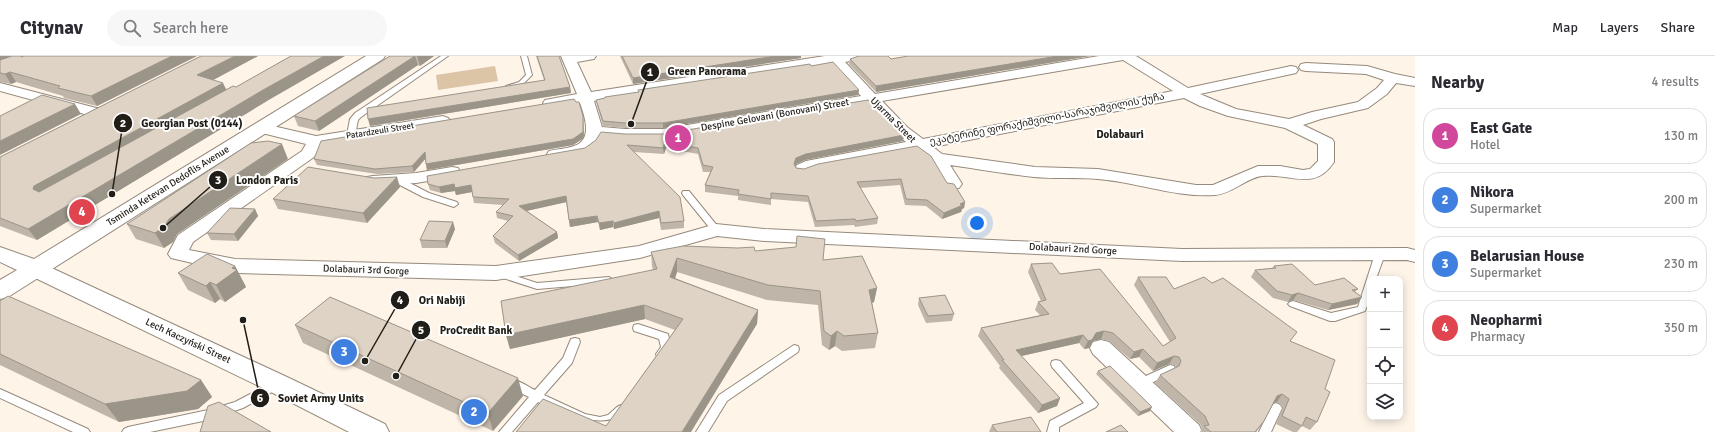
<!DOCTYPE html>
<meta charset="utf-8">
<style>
:root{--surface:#fff;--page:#f7f7f7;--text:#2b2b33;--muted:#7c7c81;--line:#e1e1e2;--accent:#1a73e8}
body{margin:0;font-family:Signika,"Noto Sans Georgian",sans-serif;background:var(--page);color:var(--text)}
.controls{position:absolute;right:12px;bottom:12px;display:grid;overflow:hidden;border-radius:8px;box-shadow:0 2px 10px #0003}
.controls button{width:36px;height:36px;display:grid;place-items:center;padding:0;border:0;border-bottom:1px solid var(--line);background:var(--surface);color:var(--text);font:20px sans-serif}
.you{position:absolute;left:977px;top:167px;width:14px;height:14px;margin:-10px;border:3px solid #fff;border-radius:50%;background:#1a73e8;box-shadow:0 0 0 6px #1a73e833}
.badge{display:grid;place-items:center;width:26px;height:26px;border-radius:50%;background:var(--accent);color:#fff;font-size:13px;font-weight:700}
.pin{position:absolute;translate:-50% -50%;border:2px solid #fff;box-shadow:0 1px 4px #0006}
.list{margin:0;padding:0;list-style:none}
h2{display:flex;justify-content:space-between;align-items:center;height:52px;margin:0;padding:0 16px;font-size:17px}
h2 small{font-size:13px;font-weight:400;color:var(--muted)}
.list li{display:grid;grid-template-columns:26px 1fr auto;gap:12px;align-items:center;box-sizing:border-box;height:56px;margin:0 8px 8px;padding:0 8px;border:1px solid var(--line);border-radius:16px}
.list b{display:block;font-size:15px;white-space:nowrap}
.list p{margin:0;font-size:13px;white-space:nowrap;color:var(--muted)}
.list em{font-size:13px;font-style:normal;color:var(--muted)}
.icon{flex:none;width:22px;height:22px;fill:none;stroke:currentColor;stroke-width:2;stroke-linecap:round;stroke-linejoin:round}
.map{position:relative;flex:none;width:1415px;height:376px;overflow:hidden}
header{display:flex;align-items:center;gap:24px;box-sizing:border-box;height:56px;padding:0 20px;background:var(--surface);border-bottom:1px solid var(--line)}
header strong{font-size:19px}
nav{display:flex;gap:22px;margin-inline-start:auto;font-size:14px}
.search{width:280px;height:36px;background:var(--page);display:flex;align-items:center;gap:10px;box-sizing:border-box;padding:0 14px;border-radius:22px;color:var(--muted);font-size:15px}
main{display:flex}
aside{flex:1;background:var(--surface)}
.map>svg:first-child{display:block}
.green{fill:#dcc5a6}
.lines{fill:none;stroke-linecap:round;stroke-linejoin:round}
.service-casing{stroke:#958a7c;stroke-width:2}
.minor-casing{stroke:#958a7c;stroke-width:2}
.secondary-casing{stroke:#958a7c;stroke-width:2}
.primary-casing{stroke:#958a7c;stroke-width:2}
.service{fill:#fff;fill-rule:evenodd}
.minor{fill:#fff;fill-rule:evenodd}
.secondary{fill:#fff;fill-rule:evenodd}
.primary{fill:#fff;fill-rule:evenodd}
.wall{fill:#bfb5a9}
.shaded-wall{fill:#9b9489}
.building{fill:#ded3c4;stroke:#9b9489}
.labels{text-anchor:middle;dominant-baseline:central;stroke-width:4;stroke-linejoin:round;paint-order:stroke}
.far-street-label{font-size:9px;fill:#211d17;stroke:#fff}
.street-label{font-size:10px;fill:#211d17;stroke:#fff}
.neighbourhood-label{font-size:11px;font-weight:bold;fill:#211d17;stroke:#fff}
.leader{fill:none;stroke:#211d17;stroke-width:1.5}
.callout-dot{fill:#211d17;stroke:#fff;stroke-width:1.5}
.mark-label{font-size:12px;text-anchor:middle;font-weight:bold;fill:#fff}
.callout-label{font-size:11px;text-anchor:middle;font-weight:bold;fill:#211d17;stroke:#fff;stroke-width:4;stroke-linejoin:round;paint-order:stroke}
</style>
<header>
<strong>Citynav</strong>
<div class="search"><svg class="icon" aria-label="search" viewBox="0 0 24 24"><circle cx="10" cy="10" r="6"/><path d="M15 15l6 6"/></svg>Search here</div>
<nav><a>Map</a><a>Layers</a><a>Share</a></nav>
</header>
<main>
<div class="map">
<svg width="1415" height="376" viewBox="0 0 1415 376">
<rect width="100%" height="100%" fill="#fef4e8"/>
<path class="green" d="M495,10l3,15 -60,9 -2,-15z"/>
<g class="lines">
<defs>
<path id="service" d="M441,0h7l-87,61 -3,3 -3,15 -1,2h-6l-1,-2 3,-16 5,-6z
M521,0h6l5,19 -9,9 -17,4v-2l13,-4 7,-7z
M394,122h6l29,15 28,9 1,2 -4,3 -31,-10 -29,-15 -1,-2z
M683,135h6l30,37 1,2 -1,2h-6l-30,-37 -1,-2z
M1380,195l5,3 -9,25h-6v19l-5,13 -30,10h-5l-40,-15 -2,-2 2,-2 3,-1 38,12 27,-6 17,-53z
M500,215l37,12 72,-6 5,3 -5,3 -72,6 -40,-13 -2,-2 2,-2z
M638,268l30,10 3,13c-3,6 -6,12 -14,10l-1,-3 5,-7 -2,-8 -25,-8 -1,-3 1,-3z
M575,282l4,1 1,3 -8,21 -28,32 41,19 15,3 8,-2 9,-8 4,-2 4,2 2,3c-18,22 -66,4 -89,-8l-26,30h-13l30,-35 -23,-11 -1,-3 1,-3c9,-3 21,6 29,10l28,-32 8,-19z
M794,289l4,1 1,3 -1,3 -71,49 -19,31h-12l23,-37z
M1056,304l4,1 38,43 -2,3 -37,20v5h-12l3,-11 34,-18 -32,-36 -1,-3 1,-3z
M1170,309l4,1 1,3 -1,3 -31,15 -4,1 -4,-1 -1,-3 1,-3z
M277,324l4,1 1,3 -1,3 -38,21 -35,12 -58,12h-28l2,-3 4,-2 80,-17 27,-8z
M0,333l88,40 2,3h-17l-73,-34z
M1276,347l4,2 2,3 -11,24h-12l13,-27z"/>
<path id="minor" d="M561,0h35l-2,3 -17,3 14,30 234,-36h39l-2,3 -17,3 30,32 224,-38h37l52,32 103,-22 5,1 2,3 -2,3 -96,21 36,15 53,10 23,-7 46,-10 19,-14 7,-8 -18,-6 -60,-3 -5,-1 -2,-3 2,-3 5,-1 61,3 28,8 20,4v8l-19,-3 -9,11 -19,14 -47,11 -18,6 29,14 2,3v20c-20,30 -42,11 -72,14 -16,2 -30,18 -47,19 -38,3 -79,-13 -117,-16 -22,-2 -43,0 -64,-2 -28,-3 -56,-8 -84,-12l12,19 -3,4 -6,1 -6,-1 -16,-27 -15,-11 -99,19 -14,5 -6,-1 -2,-4 2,-4 9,-4 100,-19 -11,-9 -27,-29 -205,35h-38l-24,-3c-6,19 -35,26 -52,21l-2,-3 2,-3c8,-2 17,-2 25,-5 19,-6 11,-29 6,-43l-30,4 -5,-1 -2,-3 2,-3 32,-6zM1123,4l50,31 -250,48 -16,-12 -25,-26zM832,8l29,32 -198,33h-38l-23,-2 -8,-26zM1184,42l16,8 28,10 57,12 33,16v17l-8,8 -7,1 -23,-4h-22l-45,19h-17l-98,-16 -63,-2 -93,-13 -9,-7z
M0,27l104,27 3,3 -3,3 -5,2 -99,-27z
M443,60l5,2 3,3 -3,3 -126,21 -8,12 -121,85 -4,8 46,9 261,7 143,-20 77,-22 49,5 417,20 225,-1 8,2v12l-8,-2 -225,1 -417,-20 -48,-5 -77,22 -144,22 -261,-7 -64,-15 -3,-4 10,-19 124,-84 4,-7 -52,-13 -2,-3 2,-3 6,-2 56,13z
M452,111l6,1 2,4 -2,4 -42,7 -43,3 -6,-1 -3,-4 3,-4 6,-1 43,-3z
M1101,284l8,2 90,83 3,7h-28l-81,-78 -3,-6 3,-6z"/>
<path id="secondary" d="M35,205l8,3 244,113 98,47 4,8h-40l-80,-41 -242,-117 -3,-5 3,-5z"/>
<path id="primary" d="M366,0h19l-2,3 -375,238 -8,2v-19l17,-10 -17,-8v-15l34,12z"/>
</defs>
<use href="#service" class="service-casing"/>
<use href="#minor" class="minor-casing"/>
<use href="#secondary" class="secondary-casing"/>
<use href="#primary" class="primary-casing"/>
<use href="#service" class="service"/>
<use href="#minor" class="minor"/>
<use href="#secondary" class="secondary"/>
<use href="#primary" class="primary"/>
</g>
<path class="wall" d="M0,0h22v1l2,-1h173l-100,50 -33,-8 -1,-2 -47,-14 -5,2 -11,-2z
M201,0h57l-45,24 13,9 41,12 -230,139 -37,-14v-69z
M390,0h44l-14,10 -2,-1 -99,66 -21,-5 -4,-10z
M536,0h23l11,31 1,6 -201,33 174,-46z
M620,0h181v2l-168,26z
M908,0h182l-214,36 -27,-28 1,-5h41z
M811,10l48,24 -1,5 -195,33h-38l-22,-2 -6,-21 -1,-5 42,-8v-2z
M576,46l7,14 1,22 -11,7 -146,25 -2,-11 -11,13 -37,2 -60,-9 -3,-6z
M625,78l279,1 -1,6 -98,19 -9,4 -1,2 1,2 8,1 143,14 18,19 -1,6 -2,1 -1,3 -19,7 -16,-13 -21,-1 -5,-20 -40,3 18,30 -1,6 -22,3 -1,-2 -39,2 -7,-25 -37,-3v6l-33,-5v-4l-33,-4v-7l5,-13h-7l-5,-18 -32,-6 -2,6 -30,-2 50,69v7l-23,2 -2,-12 -45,11 -1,-2 -13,3 -2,-8 -28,5 -4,-25 -39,9 30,21 1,6 -39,23 -24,-18 -2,-7 15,-15 -11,-3 -1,-6 7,-7 -29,-2 -2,-11 -16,3 -1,-4 -14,2 -11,-3 -2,-6 157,-36z
M288,103l-111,75 -4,8 -9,6 -28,-9 -9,-15z
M400,131l-33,36 -89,-14 -5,-10z
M255,153l3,7 -20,25 -27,-1 -4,-7z
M455,173l-8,19h-25l-2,-8z
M755,195l68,9 54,28 -3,14 -2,1 6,30 -3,15 -33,3 -7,-5 -6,4 -7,-5 -4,-40 -51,-5 -90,-28 -2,6 83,32 -1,14 -151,102 69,-96 -30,-11 -135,30 -4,-14 147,-66 -1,-2 -1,-15z
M1031,208l29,10 103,72 7,-4 -36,-57 4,-8 36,12 117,52 34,48 -8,33 -7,8 -8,-4 -5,6h-4l-17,-8 7,-17 -6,-5 -3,1 -10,18 -8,11h-56l2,-4 -2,-4 -45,-41 5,-8 16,-8 -2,-2 -5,-1 -16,7 -14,-14 -9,2 -21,-18 -8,-2 -8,2 -4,7 -5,1 -5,-6 -58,13 39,42 -3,8 -19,7 -39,-45 1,-2 -22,-30 3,-8 59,-13 -5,-5 3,-8 3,-1 -13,-29z
M235,210l11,21 -21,15 -5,-3 -5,4 -27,-13 -10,-17z
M1274,210l41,19 43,4 -3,3 7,5 -5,7 -29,6 -35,-10 -5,2 -15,-4 -22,-21 4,-7 17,-2z
M919,242l35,16 -2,7 -26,2 -8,-18z
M0,245l201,79 11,17 -14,12 -79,13 -119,-57z
M295,269l228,71 -30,35 -190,-88z
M1098,315l52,40 -12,5 -42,-42z
M992,369l49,7h-52z"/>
<path class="shaded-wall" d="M0,0h15l-15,4z
M172,0h25l-100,50 -6,-10z
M235,0h23l-56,30 -5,-11z
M324,0h21l-78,45 -230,139 -9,-11 235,-139z
M415,0l3,9 -99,66 -4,-10z
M417,0h17l-14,10z
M776,0h25v2l-168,26v-6z
M1058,0h32l-214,36v-6z
M10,16l6,10 -5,2 -6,-10z
M223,27l5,10 -187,105 -8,-9 1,-3z
M570,31l1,6 -201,33 -2,-7z
M859,34l-1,5 -195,33v-5z
M75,48l6,10 -81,41v-14z
M583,60l1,22 -11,7 -146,25 -1,-6z
M904,79l-1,6 -98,19 -9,4 -2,6v-6l2,-6 10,-4z
M665,86l1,6 -2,6 -1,-6z
M282,88l6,15 -111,75 -4,8 -9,6 -9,-15 14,-14z
M425,96l1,6 -12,14 -2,-6z
M397,121l3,10 -33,36 -4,-10z
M454,128l17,1 1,7 -16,3 -1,-4 -14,2 -2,-6z
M566,140l1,6 -46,10 -2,-6z
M965,146l-1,6 -2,1 -1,3 -19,7 2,-6 16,-9z
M255,153l3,7 -20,25 -4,-7z
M659,155v7l-45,11v-6z
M597,160l1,6 -28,5 -1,-7z
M613,165v6l-13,3 -1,-7z
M453,166l2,7 -8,19 -2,-7z
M557,176l1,6 -39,23 -1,-6z
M677,202v14l-6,19 -1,-14z
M235,210l11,21 -21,15 -9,-17 16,-17z
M210,226l10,17 -5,4 -9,-17z
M877,232l-3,14 -7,3 2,-15z
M1298,237l-5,7 -5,2 4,-7z
M1362,241l-5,7 -29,6 4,-6z
M644,249l1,14 -135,30 -4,-14z
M758,254l-1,14 -66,108h-9z
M837,275l-2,15 -6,4 2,-14z
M1104,275l-3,8 -8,2 -4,7 -5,1 4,-8 8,-8z
M1083,279l-4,8 -66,15 3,-8z
M1143,293l-4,8 -9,2 4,-7z
M1174,300l-5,8 -16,7 4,-8z
M518,322l5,18 -30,35 -5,-18z
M201,324l11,17 -14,12 -79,13 -14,-18z
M1282,338l-5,8 -6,2 6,-8z
M1060,342l-3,8 -19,7 4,-8z
M1152,351l-2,4 -12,5 2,-4z
M1264,365l-8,11h-1z"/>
<path class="building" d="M12,0h9v1l3,-1h148l-81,40 -33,-8 2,-2 -50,-14 -5,2 -5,-1v-13z
M201,0h34l-38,19 26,8 -189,103 -1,3 6,3 194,-106 3,1 55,-31h33l-61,34 -235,139 -28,-11v-61z
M390,0h25l-100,65 -21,-5z
M537,0h22l11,31 -202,32 -1,-11 178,-28z
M622,0h154l-143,22z
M859,0h29l3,3 17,-3h150l-182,30 -26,-27z
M833,6l26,28 -196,33h-38l-22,-2 -7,-21 9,-2v-1l34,-5 -1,-2 172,-26 1,2z
M42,39l33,9 -75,37v-25z
M574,43l2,3h3l4,14v16l-10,7 -147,25 -1,-12 -13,14 -37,3 -61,-10 7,-18z
M868,44l36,35 -98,19 -10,4 -2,6 2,4 8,1 14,-5 99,-18 14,10 16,27 7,1 11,18 -5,2 3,1 -19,8 -17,-13 -21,-1 -5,-20 -44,3 21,36 -22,3 -1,-2 -39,2 -8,-25 -37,-3v6l-33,-5 1,-4 -34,-5 8,-18 -10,-2 -5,-17 -33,-6 -2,6 -36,-3 53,52 4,24 -23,2 -2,-12 -45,12 -1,-2 -14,2 -2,-7 -28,4 -3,-24 -47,10 38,26 -39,23 -25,-19 20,-20 -17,-4 13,-13 -36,-2 -2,-12 -16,3 -1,-4 -15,3 -11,-3 -1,-8 158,-28 11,-8 5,-8 24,2h38z
M268,85l14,3 -113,75 -5,8 -9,6 -28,-9 124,-81z
M308,111l66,11 23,-1 -34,36 -90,-14z
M230,152l25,1 -21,25 -27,-1z
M429,165l24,1 -8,19 -25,-1z
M797,180l28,3 -2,21 39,-4 15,32 -8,2 9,43 -34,3 -7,-5 -6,5 -7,-5 -4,-40 -52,-6 -91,-27 -7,19 88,33 -76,122h-166l27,-33 63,27 77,-107 -39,-14 -138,30 -5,-34 156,-32 -6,-17 32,-6 55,2 16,-1 1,4 41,-4z
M207,198l28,12 -3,2 5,2 -21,15 -6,-3 -4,4 -28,-13z
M1052,207l8,11 40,-5 63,77 13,-8 -38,-61h28l8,12 30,-12 8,6 11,-5 74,54 -7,9 45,19 -10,29 5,3 -13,30 -11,-5 -4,9 -20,-10 7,-17 -7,-5 -5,2 -13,25 -9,11h-44l-7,-6 5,-1 -4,-9 -45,-41 19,-9 2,-5 -2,-4 -5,-1 -17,7 -14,-14 -9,3 -21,-19 -9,-2 -8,2 -4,7 -4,1 -5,-6 -67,15 44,48 -18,7 -40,-45h2l-23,-32 68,-14 -11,-12 8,-2 -15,-36z
M1292,208l23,21 29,-7 14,11 -6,1 10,7 -30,7 -34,-11 -6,2 -15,-4 -22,-21 21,-2 -2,-2z
M945,239l9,19 -26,2 -9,-18z
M8,240l193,84 -14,11 -82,13 -105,-50v-53z
M330,241l188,81 -30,35 -193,-88z
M1110,310l42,41 -12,5 -42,-41z
M219,346l52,30h-71l8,-26z
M1031,361l10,15h-44l-5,-7z
M1121,369l7,7h-22z"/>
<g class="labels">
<g class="far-street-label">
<text transform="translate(380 75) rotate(-9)">Patardzeuli Street</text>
</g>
<g class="street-label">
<text transform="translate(775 59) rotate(-10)">Despine Gelovani (Bonovani) Street</text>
<text transform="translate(1047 63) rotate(-11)">ეკატერინე ფორაქიშვილი-სარაჯიშვილის ქუჩა</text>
<text transform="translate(893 64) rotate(45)">Ujarma Street</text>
<text transform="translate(168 130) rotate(-32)">Tsminda Ketevan Dedoflis Avenue</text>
<text transform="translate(1073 193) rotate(3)">Dolabauri 2nd Gorge</text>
<text transform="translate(366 214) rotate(2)">Dolabauri 3rd Gorge</text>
<text transform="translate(188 285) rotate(25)">Lech Kaczyński Street</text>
</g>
<g class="neighbourhood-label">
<text x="1120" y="78">Dolabauri</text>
</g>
</g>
<path class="leader" d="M631 68L650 16M112 138L123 67M163 172L218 124M365 305L400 244M396 320L421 274M243 264L260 342"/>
<g class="callout-dot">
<circle cx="631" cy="68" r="4"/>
<circle cx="112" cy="138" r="4"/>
<circle cx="163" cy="172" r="4"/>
<circle cx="365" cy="305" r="4"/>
<circle cx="396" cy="320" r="4"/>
<circle cx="243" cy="264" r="4"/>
<circle cx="650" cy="16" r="10"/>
<circle cx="123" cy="67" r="10"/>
<circle cx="218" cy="124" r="10"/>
<circle cx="400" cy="244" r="10"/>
<circle cx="421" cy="274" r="10"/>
<circle cx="260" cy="342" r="10"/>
</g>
<g class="mark-label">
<text x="650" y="20">1</text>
<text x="123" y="71">2</text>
<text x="218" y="128">3</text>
<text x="400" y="248">4</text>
<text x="421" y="278">5</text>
<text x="260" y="346">6</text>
</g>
<g class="callout-label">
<text x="707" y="19">Green Panorama</text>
<text x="192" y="71">Georgian Post (0144)</text>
<text x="267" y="128">London Paris</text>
<text x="442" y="248">Ori Nabiji</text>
<text x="476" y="278">ProCredit Bank</text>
<text x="321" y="346">Soviet Army Units</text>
</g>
</svg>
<div class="controls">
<button>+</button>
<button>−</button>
<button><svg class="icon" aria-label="locate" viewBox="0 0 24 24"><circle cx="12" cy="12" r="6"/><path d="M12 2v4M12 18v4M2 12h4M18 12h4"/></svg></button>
<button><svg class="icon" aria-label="layers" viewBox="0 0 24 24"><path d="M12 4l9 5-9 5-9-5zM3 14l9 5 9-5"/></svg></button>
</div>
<div class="you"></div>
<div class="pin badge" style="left:678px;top:82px;background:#d1479c">1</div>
<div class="pin badge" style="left:474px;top:356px;background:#3f7fe0">2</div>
<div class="pin badge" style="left:344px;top:296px;background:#3f7fe0">3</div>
<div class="pin badge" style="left:82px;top:156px;background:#e0444e">4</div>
</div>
<aside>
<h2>Nearby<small>4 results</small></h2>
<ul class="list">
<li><span class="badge" style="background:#d1479c">1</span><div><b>East Gate</b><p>Hotel</p></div><em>130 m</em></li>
<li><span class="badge" style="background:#3f7fe0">2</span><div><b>Nikora</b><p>Supermarket</p></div><em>200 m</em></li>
<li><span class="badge" style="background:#3f7fe0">3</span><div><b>Belarusian House</b><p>Supermarket</p></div><em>230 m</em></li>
<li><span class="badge" style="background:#e0444e">4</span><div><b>Neopharmi</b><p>Pharmacy</p></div><em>350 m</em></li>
</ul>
</aside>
</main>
